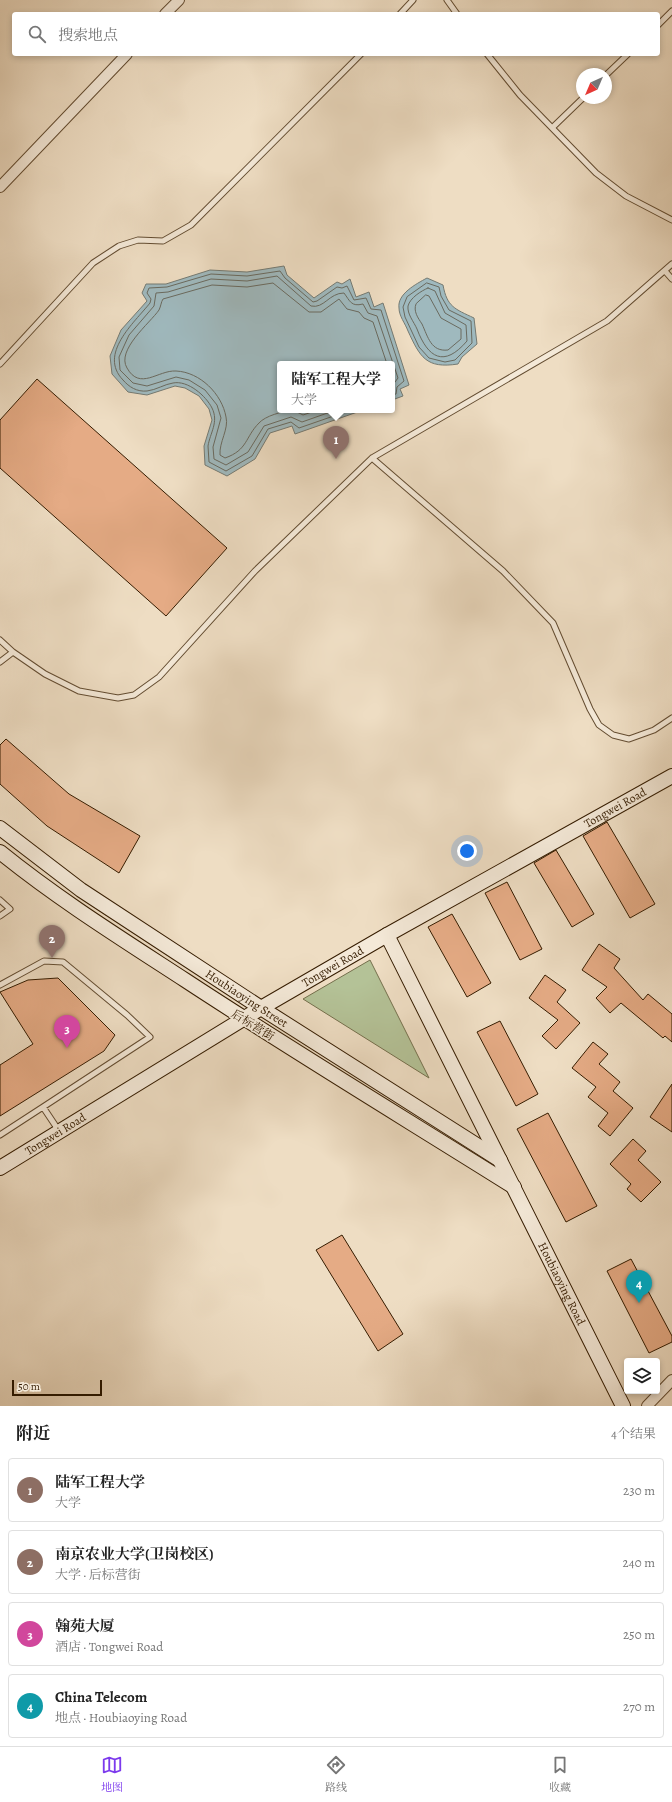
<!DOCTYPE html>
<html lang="zh">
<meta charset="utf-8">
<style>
:root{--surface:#fff;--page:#f2f2f2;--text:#222;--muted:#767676;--line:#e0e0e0;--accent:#7c3aed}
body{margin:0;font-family:Alegreya,"Noto Serif SC",serif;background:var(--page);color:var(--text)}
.controls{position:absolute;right:12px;bottom:12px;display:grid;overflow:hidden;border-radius:4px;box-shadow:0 2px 6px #0003}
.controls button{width:36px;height:36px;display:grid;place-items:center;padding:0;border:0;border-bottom:1px solid var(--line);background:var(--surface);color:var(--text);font:20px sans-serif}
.compass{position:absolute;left:576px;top:68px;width:36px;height:36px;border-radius:50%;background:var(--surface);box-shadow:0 2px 6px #0003;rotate:224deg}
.scale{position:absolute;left:12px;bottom:10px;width:90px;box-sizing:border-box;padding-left:4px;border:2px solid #351c00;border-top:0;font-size:11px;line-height:14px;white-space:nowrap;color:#351c00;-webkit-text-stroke:3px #f4e9d8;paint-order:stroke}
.you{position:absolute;left:467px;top:851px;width:14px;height:14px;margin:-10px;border:3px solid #fff;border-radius:50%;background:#1a73e8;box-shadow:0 0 0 6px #1a73e833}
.badge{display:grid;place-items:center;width:26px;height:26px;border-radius:50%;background:var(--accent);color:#fff;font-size:13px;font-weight:700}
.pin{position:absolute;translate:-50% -33px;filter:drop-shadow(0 1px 2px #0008)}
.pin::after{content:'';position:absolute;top:21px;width:14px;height:12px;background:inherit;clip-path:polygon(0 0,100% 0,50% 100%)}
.popup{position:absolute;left:277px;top:361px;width:118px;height:52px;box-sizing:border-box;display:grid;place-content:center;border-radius:4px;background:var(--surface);filter:drop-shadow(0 1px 3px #0005);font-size:13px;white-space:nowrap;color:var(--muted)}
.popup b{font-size:15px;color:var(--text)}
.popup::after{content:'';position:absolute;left:50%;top:100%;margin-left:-8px;border:8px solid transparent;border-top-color:var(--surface)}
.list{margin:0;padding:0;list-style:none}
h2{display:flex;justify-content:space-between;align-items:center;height:52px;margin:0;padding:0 16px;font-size:17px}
h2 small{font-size:13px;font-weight:400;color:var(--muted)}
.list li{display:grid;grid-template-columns:26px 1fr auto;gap:12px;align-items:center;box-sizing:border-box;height:64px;margin:0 8px 8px;padding:0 8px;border:1px solid var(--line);border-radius:4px}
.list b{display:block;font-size:15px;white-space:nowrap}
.list p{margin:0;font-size:13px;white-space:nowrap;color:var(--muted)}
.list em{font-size:13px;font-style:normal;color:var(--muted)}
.icon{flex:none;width:22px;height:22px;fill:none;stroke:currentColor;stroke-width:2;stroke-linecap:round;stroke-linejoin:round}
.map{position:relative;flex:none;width:672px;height:1406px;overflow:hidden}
.search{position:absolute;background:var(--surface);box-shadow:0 2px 6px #0003;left:12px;right:12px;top:12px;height:44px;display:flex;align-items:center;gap:10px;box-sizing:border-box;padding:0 14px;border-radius:4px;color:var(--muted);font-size:15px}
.sheet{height:340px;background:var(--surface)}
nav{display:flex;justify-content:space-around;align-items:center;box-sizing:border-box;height:56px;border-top:1px solid var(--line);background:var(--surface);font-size:11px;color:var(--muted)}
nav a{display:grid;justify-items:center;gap:2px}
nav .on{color:var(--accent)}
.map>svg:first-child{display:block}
.green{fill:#b4c297;stroke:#746f4c}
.water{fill:#9fb9be;stroke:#757a72}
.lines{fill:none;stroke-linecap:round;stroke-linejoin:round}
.shore{stroke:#6a6a5f;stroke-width:1}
.building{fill:#e5ab85;stroke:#351c00}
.lane-casing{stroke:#634c31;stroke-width:7}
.street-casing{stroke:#634c31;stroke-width:12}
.secondary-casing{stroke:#351c00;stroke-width:16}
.lane{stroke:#f4e9d8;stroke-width:5}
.street{stroke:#f4e9d8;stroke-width:10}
.secondary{stroke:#f4e9d8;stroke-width:14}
.labels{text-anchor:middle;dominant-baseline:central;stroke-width:3;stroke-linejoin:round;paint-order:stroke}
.street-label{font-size:12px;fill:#351c00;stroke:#f4e9d8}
</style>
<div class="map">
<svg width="672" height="1406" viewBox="0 0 672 1406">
<rect width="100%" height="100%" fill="#eeddc3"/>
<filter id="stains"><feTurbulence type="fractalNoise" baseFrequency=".005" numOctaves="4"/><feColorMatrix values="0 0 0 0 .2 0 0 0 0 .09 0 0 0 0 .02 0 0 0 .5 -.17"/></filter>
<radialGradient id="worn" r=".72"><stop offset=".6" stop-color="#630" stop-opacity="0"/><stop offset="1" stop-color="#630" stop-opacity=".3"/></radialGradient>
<path class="green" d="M370,960l59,118 -126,-79z"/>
<path class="water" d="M284,266l3,9 27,23 23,-16 5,2 8,-5 6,18 13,-5 5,15 9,-4 26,82 -9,4 3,7 -11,4v-36h-112v46h83l-68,24 -3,-8 -22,7 -15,26 -28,17 -22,-11 -1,-19 8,-26 -3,-11 -10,-13 -14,-8 -10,-2 -28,9 -19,-3 -16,-18 -2,-18 11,-26 26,-29 -5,-8 4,-9h20l44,-14 37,2z
M427,278l16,7c4,22 12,24 31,33l3,26 -15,13 -4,7c-32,5 -38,-7 -50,-33 -3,-8 -9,-15 -9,-23 -2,-14 17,-24 28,-30z"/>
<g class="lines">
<path class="shore" d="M427,283l12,4 2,9 8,14 22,11 1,22 -17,17 -10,2 -16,-4 -10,-11 -14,-30 -2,-10 4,-10z
M428,288l7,3 10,22 21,12 1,16c-23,27 -39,17 -50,-12 -3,-7 -10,-15 -9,-23 2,-8 13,-15 20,-18z
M426,295l3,1 12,22 20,11v10l-13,11c-17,2 -20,-13 -26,-26 -4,-6 -9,-13 -6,-20z
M318,410l-15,5c-4,-2 -7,-4 -12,-4 -8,0 -26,5 -32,12 -14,14 -11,27 -34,35l-5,-3c-1,-13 9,-26 6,-38 -4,-23 -26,-45 -50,-46 -18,-1 -36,20 -49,-3 -11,-18 23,-45 32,-58 2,-4 2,-8 4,-11l49,-14 35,2 26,-4 36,29h12l18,-13 8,10 12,3 5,6 9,4 14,42
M336,410l-34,12 -11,-5 -27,9 -16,26 -22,13 -12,-6 -1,-12 8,-29 -4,-13 -12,-15 -16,-10 -13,-3 -29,9 -14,-3 -13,-13 -1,-13 10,-22 25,-29 2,-13 12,-1 43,-13 36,2 30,-5 34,30c13,3 18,-13 33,-13 6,8 7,14 19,11l5,9 9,3 21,62 -6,8
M351,410l-52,18 -8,-6 -23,7 -16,27 -26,15 -17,-9c0,-5 -1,-11 -1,-16 2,-13 11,-24 4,-38 -6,-12 -24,-28 -39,-25 -8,1 -17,7 -26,8 -10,1 -18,-4 -24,-11 -25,-26 11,-57 27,-77l1,-4 -4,-6 2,-5 18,-1 44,-13 36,2 33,-5 5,7 28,24 4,-1 20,-14 5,1 5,-2 7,14 12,-2 5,11 10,1 23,71 -7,6 -1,7 -4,1"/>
</g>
<path class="building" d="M37,379l190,169 -61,68 -166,-148v-48z
M6,739l63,55 71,42 -21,37 -72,-47 -47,-42v-39z
M607,822l48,82 -25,14 -47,-82z
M556,850l38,64 -22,13 -38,-64z
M507,882l35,67 -22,11 -35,-67z
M452,914l39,69 -24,14 -39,-70z
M599,944l21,15 -6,9 29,32 5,-6 24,20v28l-7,-6 -2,2 -42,-35 -11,10 -14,-15 11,-11 -25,-17z
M545,975l21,15 -9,12 23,21 -24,26 -14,-13 16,-16 -29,-22z
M58,978l57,57 -11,16 -104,65v-51l33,-21 -33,-52 28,-12z
M500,1021l38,73 -22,12 -39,-74z
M593,1042l15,12 -9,10 21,18 -7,9 20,17 -23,28 -12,-10 10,-13 -20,-16 8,-10 -24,-19z
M672,1084v48l-22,-15z
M548,1113l49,93 -31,16 -49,-93z
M633,1139l13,12 -8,9 23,22 -20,20 -14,-13 4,-5 -21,-20z
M342,1235l61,99 -25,17 -62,-101z
M631,1259l41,77v6l-23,11 -42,-82z"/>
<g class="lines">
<defs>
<path id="lane" d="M447,0l10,14
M400,14l13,-14
M658,25l14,-14
M487,54l33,41 76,78 30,23 46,24
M606,75l22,-21
M553,127l30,-29
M665,271l7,8
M0,364l93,-101 26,-17 19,-6 25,1 28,-16 170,-171
M372,458l131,113 50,52 37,86 9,16 14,10 16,4 25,-9 18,-12
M0,640l13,12
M0,662l13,-10 32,22 34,17 39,7 16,-3 25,-18 96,-106 117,-113 235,-137 65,-57
M0,900l10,9 -10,7
M0,985l44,-24 19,1 64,53 23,22 -107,70
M0,1135l43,-28 16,24"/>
<path id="street" d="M165,14l14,-14
M0,187l127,-133
M647,1406l25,-26"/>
<g id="secondary">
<path id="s1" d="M0,828l81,62 180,118 239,152"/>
<path d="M0,852c58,47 122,87 185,128 108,71 219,138 329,207"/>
<path id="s2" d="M387,935l236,471"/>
<path id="s3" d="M0,1168l261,-160 126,-73 285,-159"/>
</g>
</defs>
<use href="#lane" class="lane-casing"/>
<use href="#street" class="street-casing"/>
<use href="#secondary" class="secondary-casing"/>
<use href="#lane" class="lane"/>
<use href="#street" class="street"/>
<use href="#secondary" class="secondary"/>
</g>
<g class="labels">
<g class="street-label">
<text stroke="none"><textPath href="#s3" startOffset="713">Tongwei Road</textPath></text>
<text stroke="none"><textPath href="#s3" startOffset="389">Tongwei Road</textPath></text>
<text stroke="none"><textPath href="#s1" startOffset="300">Houbiaoying Street</textPath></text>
<text transform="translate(253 1025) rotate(32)">后标营街</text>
<text stroke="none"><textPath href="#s3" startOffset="65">Tongwei Road</textPath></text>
<text stroke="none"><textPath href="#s2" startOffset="390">Houbiaoying Road</textPath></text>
</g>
</g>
<rect width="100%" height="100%" filter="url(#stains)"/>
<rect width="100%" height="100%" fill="url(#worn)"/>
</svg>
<div class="controls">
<button><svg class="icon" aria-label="layers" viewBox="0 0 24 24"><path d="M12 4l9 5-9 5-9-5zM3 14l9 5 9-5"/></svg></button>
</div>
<svg class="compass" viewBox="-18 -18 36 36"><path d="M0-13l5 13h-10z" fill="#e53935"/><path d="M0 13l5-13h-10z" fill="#767676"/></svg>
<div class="scale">50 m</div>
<div class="you"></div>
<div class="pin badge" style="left:336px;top:459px;background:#8d6e63">1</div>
<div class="popup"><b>陆军工程大学</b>大学</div>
<div class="pin badge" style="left:52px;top:958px;background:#8d6e63">2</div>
<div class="pin badge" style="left:67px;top:1048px;background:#d1479c">3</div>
<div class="pin badge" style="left:639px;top:1303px;background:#0f9aa8">4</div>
<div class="search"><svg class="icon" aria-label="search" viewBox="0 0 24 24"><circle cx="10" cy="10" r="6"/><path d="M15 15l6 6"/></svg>搜索地点</div>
</div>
<section class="sheet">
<h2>附近<small>4个结果</small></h2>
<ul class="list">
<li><span class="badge" style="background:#8d6e63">1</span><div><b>陆军工程大学</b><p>大学</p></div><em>230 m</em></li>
<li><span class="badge" style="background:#8d6e63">2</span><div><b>南京农业大学(卫岗校区)</b><p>大学 · 后标营街</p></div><em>240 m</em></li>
<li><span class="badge" style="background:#d1479c">3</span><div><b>翰苑大厦</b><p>酒店 · Tongwei Road</p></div><em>250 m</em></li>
<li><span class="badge" style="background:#0f9aa8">4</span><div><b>China Telecom</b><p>地点 · Houbiaoying Road</p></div><em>270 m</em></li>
</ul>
</section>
<nav>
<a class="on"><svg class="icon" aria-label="map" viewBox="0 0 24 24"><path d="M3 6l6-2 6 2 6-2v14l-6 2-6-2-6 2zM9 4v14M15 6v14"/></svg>地图</a>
<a><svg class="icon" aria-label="directions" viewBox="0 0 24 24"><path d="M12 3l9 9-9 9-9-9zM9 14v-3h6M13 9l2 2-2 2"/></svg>路线</a>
<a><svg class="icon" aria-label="saved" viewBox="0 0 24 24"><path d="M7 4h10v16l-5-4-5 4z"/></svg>收藏</a>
</nav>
